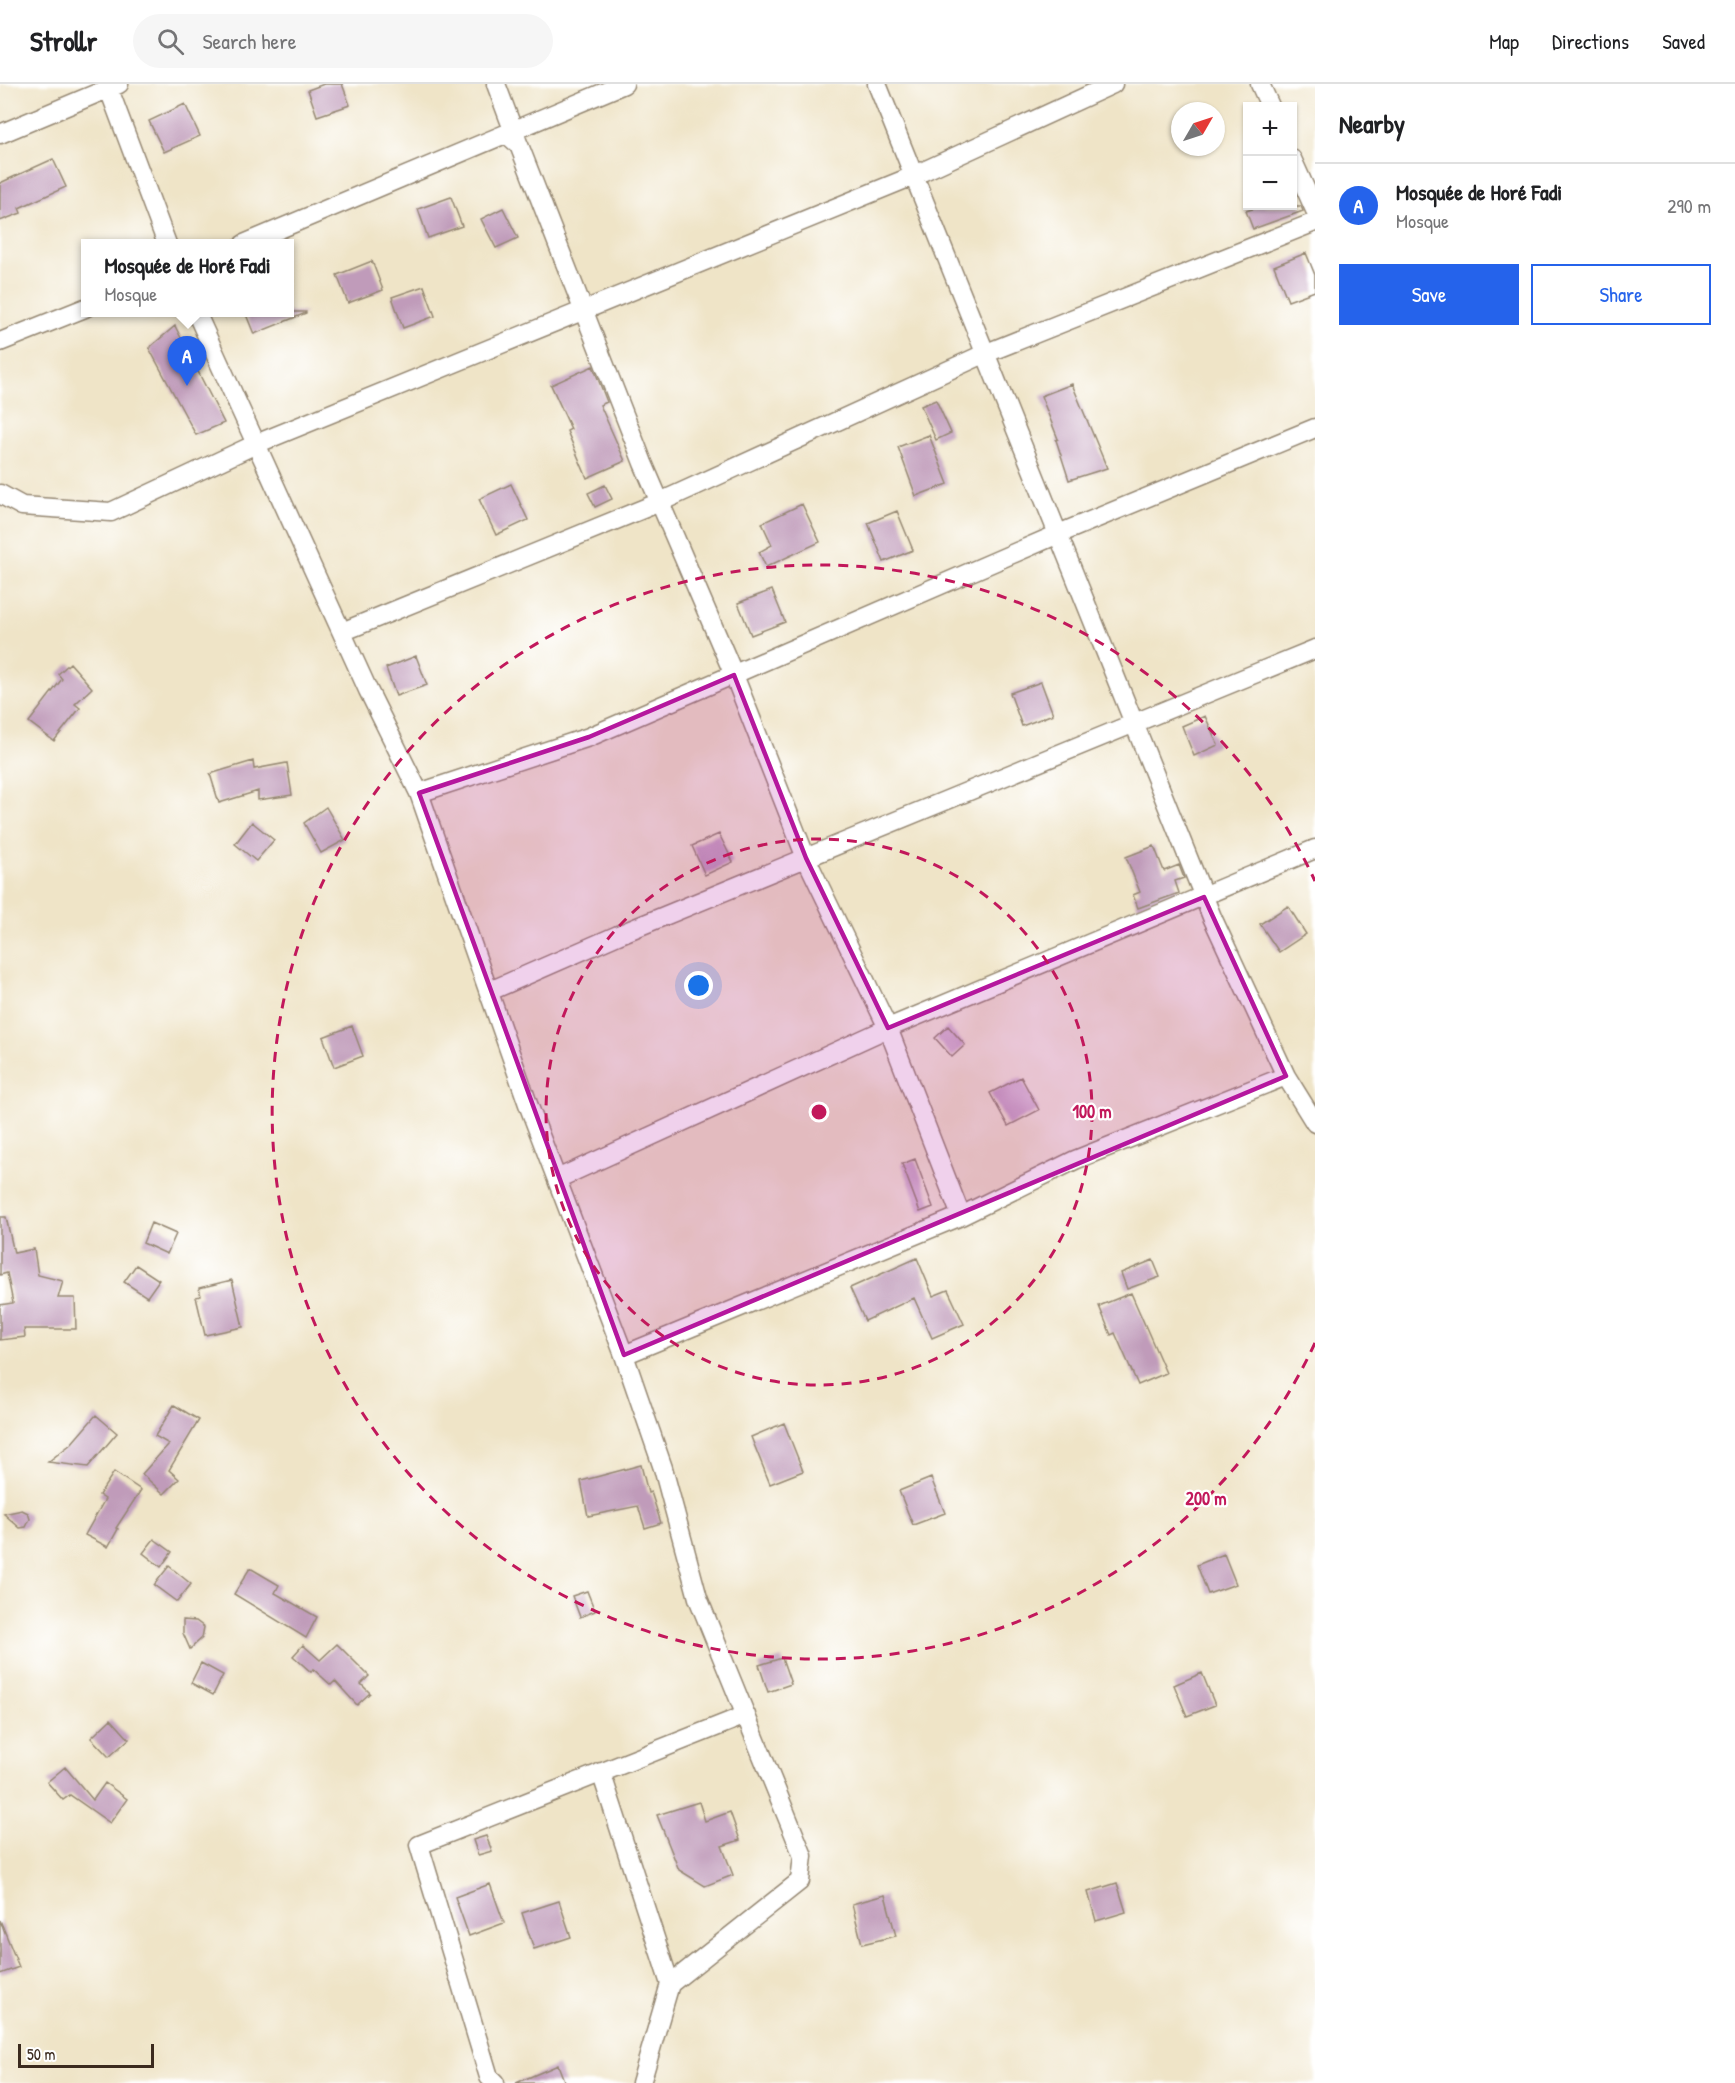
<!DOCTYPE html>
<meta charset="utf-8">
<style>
:root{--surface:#fff;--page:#f6f6f6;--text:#202124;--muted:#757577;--line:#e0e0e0;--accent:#2563eb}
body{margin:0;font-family:"Patrick Hand",sans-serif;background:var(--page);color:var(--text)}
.controls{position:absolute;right:18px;top:18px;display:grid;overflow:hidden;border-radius:0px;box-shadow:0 2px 4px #0004}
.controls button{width:54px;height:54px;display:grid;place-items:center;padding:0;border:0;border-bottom:2px solid var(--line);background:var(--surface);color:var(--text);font:30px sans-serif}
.compass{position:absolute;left:1171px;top:18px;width:54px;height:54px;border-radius:50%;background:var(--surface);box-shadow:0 2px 4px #0004;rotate:51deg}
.scale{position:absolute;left:18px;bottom:15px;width:136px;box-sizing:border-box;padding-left:6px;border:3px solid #3b2a1e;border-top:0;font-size:16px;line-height:21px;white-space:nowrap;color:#3b2a1e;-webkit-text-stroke:4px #fff;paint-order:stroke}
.you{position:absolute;left:699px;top:902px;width:21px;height:21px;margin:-15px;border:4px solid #fff;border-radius:50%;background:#1a73e8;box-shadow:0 0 0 9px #1a73e833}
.badge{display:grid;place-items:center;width:39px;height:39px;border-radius:50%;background:var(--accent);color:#fff;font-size:20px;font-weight:700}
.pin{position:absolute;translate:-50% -50px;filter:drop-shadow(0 2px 3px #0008)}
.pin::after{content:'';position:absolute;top:32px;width:21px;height:18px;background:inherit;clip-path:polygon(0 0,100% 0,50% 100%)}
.popup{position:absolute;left:81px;top:155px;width:213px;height:78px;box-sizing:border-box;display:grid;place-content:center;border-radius:0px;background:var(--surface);filter:drop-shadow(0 2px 4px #0005);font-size:20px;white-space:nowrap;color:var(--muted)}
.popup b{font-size:22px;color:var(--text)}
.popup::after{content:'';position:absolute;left:50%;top:100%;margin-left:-12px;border:12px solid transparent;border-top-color:var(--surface)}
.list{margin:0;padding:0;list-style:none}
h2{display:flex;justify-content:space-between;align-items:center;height:78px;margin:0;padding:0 24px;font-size:26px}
h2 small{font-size:20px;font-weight:400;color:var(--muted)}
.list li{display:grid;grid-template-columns:39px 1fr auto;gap:18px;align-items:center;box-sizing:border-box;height:84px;padding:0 24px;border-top:2px solid var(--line)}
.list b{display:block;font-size:22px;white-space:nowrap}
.list p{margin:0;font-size:20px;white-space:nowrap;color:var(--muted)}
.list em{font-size:20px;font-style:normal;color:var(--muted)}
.actions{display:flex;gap:12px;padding:18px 24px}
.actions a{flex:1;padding:14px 0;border:2px solid var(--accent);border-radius:0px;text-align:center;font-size:21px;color:var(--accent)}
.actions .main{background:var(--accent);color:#fff}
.icon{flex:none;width:33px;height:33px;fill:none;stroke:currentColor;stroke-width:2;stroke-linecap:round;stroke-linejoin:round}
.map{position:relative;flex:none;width:1315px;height:1999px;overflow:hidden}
header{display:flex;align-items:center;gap:36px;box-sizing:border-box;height:84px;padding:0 30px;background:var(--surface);border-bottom:2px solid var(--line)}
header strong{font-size:28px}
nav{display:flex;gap:33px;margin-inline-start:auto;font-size:21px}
.search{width:420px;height:54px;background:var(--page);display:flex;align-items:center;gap:15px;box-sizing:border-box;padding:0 21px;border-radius:33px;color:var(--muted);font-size:22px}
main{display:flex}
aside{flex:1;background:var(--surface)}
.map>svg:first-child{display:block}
.building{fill:#c09bba}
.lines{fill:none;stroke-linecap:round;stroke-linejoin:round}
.minor-casing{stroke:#958772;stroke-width:21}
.minor{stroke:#fff;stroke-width:18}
.marked{fill:#b5179e;fill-opacity:0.2;stroke:#b5179e;stroke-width:4.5;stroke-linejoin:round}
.ring{fill:none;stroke:#c2185b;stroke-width:3;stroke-dasharray:10 8}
.centre{fill:#c2185b;stroke:#fff;stroke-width:3}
.ring-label{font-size:18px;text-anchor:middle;font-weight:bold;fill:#c2185b;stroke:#fff;stroke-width:4.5;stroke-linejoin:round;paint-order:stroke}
</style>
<header>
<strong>Strollr</strong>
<div class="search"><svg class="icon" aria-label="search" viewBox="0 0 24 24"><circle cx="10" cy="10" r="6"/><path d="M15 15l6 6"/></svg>Search here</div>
<nav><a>Map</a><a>Directions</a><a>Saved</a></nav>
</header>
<main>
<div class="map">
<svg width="1315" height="1999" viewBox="0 0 1315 1999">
<rect width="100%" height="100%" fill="#fff"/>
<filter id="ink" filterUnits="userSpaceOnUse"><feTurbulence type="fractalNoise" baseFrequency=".0167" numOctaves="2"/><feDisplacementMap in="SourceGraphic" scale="12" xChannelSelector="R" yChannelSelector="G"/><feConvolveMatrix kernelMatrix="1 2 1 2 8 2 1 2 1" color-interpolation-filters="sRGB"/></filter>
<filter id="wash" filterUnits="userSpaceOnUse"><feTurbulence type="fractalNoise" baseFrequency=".008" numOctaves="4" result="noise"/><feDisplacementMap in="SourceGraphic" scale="24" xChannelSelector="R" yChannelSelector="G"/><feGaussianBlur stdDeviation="1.35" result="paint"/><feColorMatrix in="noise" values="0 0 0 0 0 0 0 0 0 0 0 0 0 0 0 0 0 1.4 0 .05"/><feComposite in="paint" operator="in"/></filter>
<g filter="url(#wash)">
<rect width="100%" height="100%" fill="#efe4c7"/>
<g id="blocks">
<path class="building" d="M324,0h18l8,21 -33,11 -9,-26z
M185,20l15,32 -36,16 -15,-31z
M53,75l13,28 -47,21 2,5 -21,8v-38z
M451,113l11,29 -34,12 -10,-29z
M1262,122h39l2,5 -50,18 -7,-18z
M503,124l15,30 -22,10 -15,-29z
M1306,169l9,22v16l-27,10 -14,-35z
M372,177l11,29 -35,13 -11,-28z
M424,202l11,30 -32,12 -11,-31z
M245,228h61v1l-52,21z
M175,242l49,97 -28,12 -47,-87z
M593,282l14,36 -7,3 25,56 -38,17 -20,-47 4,-2 -20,-44z
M1072,300l35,84 -38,12 -13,-40 2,-1 -17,-43z
M936,316l15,33 -15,7 -15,-34z
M929,351l19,49 -32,12 -18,-49z
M511,400l17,36 -32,15 -17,-36z
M605,401l7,14 -17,8 -7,-14z
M802,420l18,38 -54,25 -7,-15 13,-7 -10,-22z
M897,427l16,39 -29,12 -16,-39z
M772,506l13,32 -34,13 -13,-32z
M416,572l11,29 -31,11 -10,-28z
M70,579l22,25 -17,16 5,4 -26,33 -25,-19 33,-43 -4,-5z
M1041,598l12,32 -31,12 -12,-33z
M1205,632l13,29 -24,11 -12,-30z
M253,677l1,8 33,-6 5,32 -34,5v-9l-39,12 -9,-29z
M326,723l19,33 -24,13 -17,-30z
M252,738l22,18 -18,21 -21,-17z
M719,750l14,28 -28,13 -13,-29z
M1154,762l10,25 15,-6 5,13 -9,3 4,12 -41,15 -5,-13 7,-3 -14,-35z
M1288,822l18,28 -27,18 -19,-28z
M352,942l11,30 -29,11 -11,-30z
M948,942l17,19 -13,12 -17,-19z
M1021,993l18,33 -31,16 -18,-33z
M915,1075l18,48 -13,5 -18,-48z
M0,1133h6l8,36 20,-4 4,26 25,6 -5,17h17l1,31h-52l1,8 -25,3v-35l13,-2 -6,-30 -7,2z
M151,1139l25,11 -9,20 -24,-11z
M917,1174l16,38 15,-6 16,34 -32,14 -18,-40 -49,23 -15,-33z
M1153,1176l7,17 -33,12 -6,-16z
M136,1181l23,15 -12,17 -23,-15z
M232,1196l11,47 -38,8 -9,-38 5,-1 -2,-8z
M1131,1209l35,80 -28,12 -23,-52 -4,2 -12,-29z
M174,1321l25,15 -30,50 10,9 -15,15 -22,-20 27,-30 -14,-8z
M96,1331l21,18 -29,34 -40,-5 23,-18z
M784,1339l19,48 -33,13 -19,-47z
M641,1381l7,28 3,-1 10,31 -16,5 -7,-22 -50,10 -7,-35z
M114,1388l27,18 -25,38 2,1 -10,18 -23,-12 20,-36 -6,-4z
M931,1394l14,35 -32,12 -14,-34z
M22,1426l6,3 2,6 -4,8 -6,1 -16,-14z
M154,1455l18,13 -11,15 -18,-14z
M1224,1470l12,30 -28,10 -11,-29z
M169,1482l22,18 -14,18 -23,-17z
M250,1484l29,17 -4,8 42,24 -11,21 -72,-44z
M587,1507l8,20 -15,6 -8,-21z
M183,1536l13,1 8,6 -2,11 -12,11 -7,-16z
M337,1560l32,32 -8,8 9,9 -13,12 -22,-24 -4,4 -18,-16 -2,3 -18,-16 10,-11 17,15z
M782,1574l9,26 -23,8 -9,-27z
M201,1579l22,12 -10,20 -22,-12z
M1202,1589l13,32 -28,11 -13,-31z
M111,1635l18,20 -20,18 -18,-19z
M65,1683l28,33 12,-17 22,16 -17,24 -40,-28 -7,5 -16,-18z
M699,1718l6,19 25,-9 10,28 -18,6 11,29 -28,11 -26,-16 -22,-55z
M486,1752l6,15 -14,4 -5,-15z
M1117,1799l9,29 -30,9 -8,-29z
M490,1800l14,39 -35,13 -14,-39z
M885,1811l11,41 -34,8 -10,-40z
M559,1817l12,36 -37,12 -12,-36z
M0,1836l19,47 -19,7z
M558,1981l7,18h-49z"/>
</g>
</g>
<g filter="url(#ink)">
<use href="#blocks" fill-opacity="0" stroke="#958772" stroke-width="1.5"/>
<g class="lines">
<defs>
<path id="minor" d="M107,0l60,160
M496,0l22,59
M877,0l335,833 74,159 29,47
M1260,0l10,22
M0,50l119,-50
M508,51l11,10 124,318 91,212 72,183 82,170 73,188 114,-56 211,-84
M1292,75l23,51
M244,160l380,-160
M196,228l172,378 51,103 109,311 96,251 39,113 35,130 105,258 -3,25 -130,103 -29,99
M0,258l85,-34
M0,410l22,12 89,6 145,-68 657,-268 200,-92
M342,548l318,-130 324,-148 331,-132
M419,709l170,-56 467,-202 259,-107
M490,907l128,-56 697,-286
M557,1095l331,-151 427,-179
M624,1271l337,-139
M601,1688l69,212
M495,1999l-6,-6 -70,-232 327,-130"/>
</defs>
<use href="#minor" class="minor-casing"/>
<use href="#minor" class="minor"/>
</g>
</g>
<path class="marked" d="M734,591l72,183 82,170 316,-131 82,179 -662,279 -205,-562 170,-56z"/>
<g class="ring">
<circle cx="819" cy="1028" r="273"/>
<path d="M1315 1259A547 547 0 1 1 1315 797"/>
</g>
<circle cx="819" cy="1028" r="9" class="centre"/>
<g class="ring-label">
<text x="1092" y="1034">100 m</text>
<text x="1206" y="1421">200 m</text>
</g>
</svg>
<div class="controls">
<button>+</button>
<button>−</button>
</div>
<svg class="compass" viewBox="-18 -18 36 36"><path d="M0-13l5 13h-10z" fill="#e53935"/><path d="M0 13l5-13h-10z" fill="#757577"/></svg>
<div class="scale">50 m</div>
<div class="you"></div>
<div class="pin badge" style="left:187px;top:302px">A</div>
<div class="popup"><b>Mosquée de Horé Fadi</b>Mosque</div>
</div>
<aside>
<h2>Nearby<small></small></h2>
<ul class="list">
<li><span class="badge">A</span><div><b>Mosquée de Horé Fadi</b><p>Mosque</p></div><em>290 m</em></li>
</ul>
<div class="actions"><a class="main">Save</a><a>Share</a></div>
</aside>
</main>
